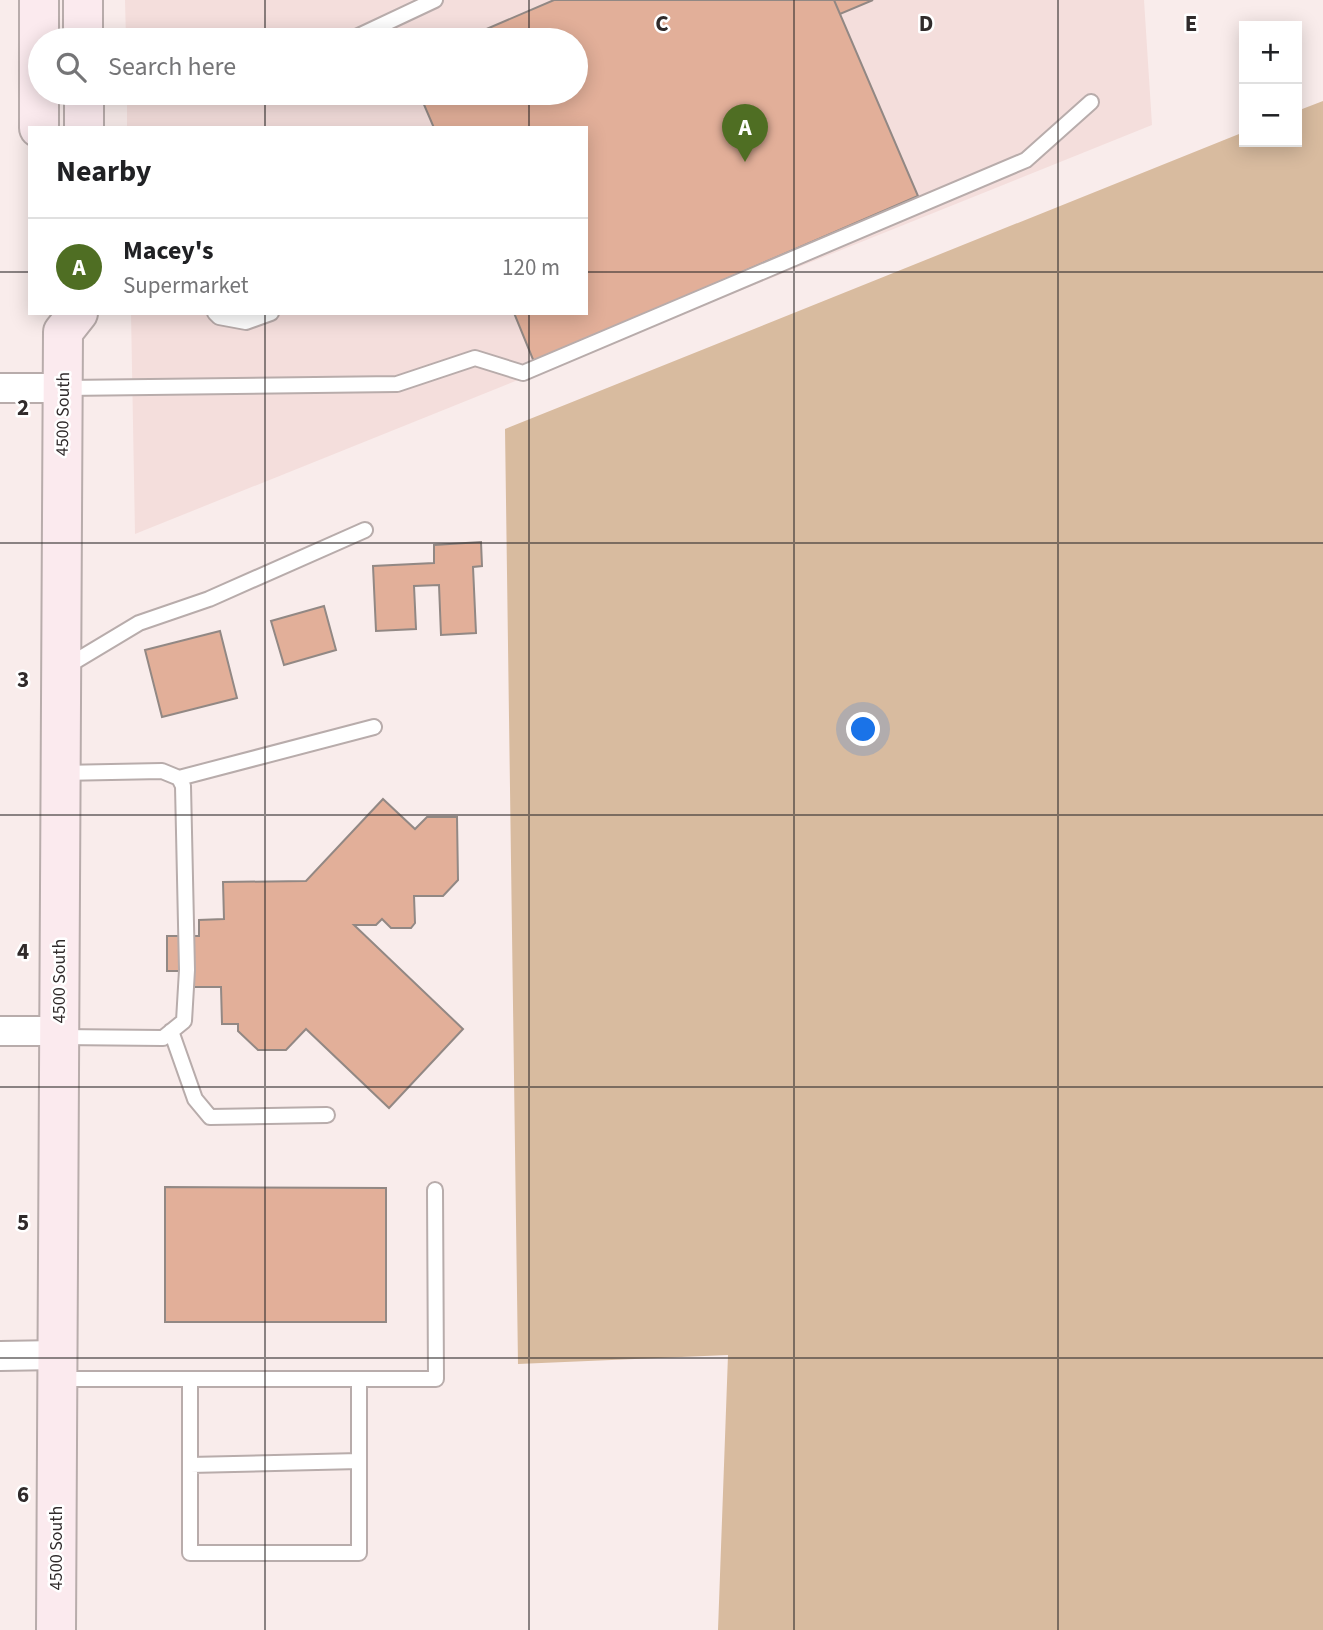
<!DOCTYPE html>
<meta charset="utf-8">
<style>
:root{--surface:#fff;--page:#f2f2f2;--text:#202124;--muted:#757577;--line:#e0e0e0;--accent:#4f6e23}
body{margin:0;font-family:"Source Sans 3",sans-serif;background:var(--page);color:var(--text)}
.controls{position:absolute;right:21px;top:21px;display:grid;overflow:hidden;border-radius:0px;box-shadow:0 4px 18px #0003}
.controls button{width:63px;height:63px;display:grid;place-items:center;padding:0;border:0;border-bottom:2px solid var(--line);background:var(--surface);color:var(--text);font:35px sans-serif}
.you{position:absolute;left:864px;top:730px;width:24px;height:24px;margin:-18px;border:5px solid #fff;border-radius:50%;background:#1a73e8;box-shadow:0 0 0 10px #1a73e833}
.badge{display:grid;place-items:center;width:46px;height:46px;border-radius:50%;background:var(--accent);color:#fff;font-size:23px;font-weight:700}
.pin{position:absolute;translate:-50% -58px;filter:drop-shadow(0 2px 4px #0008)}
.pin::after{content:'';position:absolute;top:37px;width:24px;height:21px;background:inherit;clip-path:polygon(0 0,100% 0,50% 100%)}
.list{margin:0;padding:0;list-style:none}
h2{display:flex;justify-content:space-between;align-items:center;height:91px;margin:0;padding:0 28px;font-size:30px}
h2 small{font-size:23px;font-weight:400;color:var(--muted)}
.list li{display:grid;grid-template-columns:46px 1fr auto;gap:21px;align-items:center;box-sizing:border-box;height:98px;padding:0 28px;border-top:2px solid var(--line)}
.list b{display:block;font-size:26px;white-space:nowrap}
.list p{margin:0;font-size:23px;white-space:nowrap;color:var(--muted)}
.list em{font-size:23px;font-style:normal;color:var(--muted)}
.icon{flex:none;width:38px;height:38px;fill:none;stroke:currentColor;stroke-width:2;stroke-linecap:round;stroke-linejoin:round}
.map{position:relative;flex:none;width:1323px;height:1630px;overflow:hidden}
.search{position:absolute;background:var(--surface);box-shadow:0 4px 18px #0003;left:28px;top:28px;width:560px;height:77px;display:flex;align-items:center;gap:18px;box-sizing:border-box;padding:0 24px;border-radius:38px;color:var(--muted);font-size:26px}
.panel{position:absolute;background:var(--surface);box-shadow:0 4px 18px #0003;left:28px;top:126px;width:560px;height:189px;border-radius:0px}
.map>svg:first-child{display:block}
.built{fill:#f4dedc}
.green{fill:#d8bb9f}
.building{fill:#e2af99;stroke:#928884;stroke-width:2}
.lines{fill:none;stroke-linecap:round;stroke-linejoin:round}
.service-casing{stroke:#b8acab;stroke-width:18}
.minor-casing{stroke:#b8acab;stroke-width:32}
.secondary-casing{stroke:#b8acab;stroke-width:42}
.service{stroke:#fff;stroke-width:14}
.minor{stroke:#fff;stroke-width:28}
.secondary{stroke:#fbeaee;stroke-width:38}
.grid{fill:none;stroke:#302b2b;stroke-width:2;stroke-opacity:0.55}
.labels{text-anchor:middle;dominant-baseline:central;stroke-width:5;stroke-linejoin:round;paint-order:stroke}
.street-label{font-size:18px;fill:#302b2b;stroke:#fff}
.grid-label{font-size:23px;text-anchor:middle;font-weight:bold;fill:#302b2b;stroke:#fff;stroke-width:5;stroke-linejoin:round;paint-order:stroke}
</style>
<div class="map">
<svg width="1323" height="1630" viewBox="0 0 1323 1630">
<rect width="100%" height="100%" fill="#f9eceb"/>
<path class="built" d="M125,0h1019l8,125 -1017,409 -4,-221h455v-185h-459v-35h449v-53h-450z"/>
<path class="green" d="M1323,101v1529h-605l10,-275 -210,9 -13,-935 739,-297v10h53v-31z"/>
<path class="building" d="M554,0h280l84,196 -384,166 -20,-49h72v-185h-152l-15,-35h157v-53h-115z
M834,0h39l-33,14z
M481,542l1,24 -9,1 3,66 -35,2 -2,-50 -25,1 2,43 -40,2 -3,-65 61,-3v-18z
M324,606l12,44 -52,15 -13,-44z
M220,631l17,67 -75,19 -17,-67z
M383,799l32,30 12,-12h30l1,63 -15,16h-29l1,27 -4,5h-20l-9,-9 -6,6h-22l109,104 -74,79 -83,-79 -20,21h-28l-20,-19v-7h-16l-1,-37h-28v-16h-26v-35h32v-16l25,-1 -1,-37 83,-1z
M165,1187l221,1v134h-221z"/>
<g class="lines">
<defs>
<path id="service" d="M179,40h90
M350,40l85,-40
M215,313l4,4 27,5 25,-9
M65,388l332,-4 78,-26 48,15 503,-213 65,-58
M64,668l75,-45 70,-24 156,-69
M179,778l195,-51
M171,1031l24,68 15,18 117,-2
M60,1037l103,1 21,-17 3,-51 -4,-184 -4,-8 -17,-7 -102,2
M58,1379h301v174h-169v-174
M359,1379h77l-1,-189
M190,1465l169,-4"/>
<path id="minor" d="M0,388h63
M0,1031h59
M0,1356l57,-1"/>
<path id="secondary" d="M39,0v128
M83,0v40
M84,93v35
M56,1630l7,-1298 15,-19"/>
</defs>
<use href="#service" class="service-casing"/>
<use href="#minor" class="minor-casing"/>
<use href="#secondary" class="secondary-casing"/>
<use href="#service" class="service"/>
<use href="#minor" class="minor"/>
<use href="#secondary" class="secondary"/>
</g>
<path class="grid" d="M265,0v40M529,0v40M794,0v1630M1058,0v1630M265,93v35M529,93v35M0,272h30M586,272h737M265,313v1317M529,313v1317M0,543h1323M0,815h1323M0,1087h1323M0,1358h1323"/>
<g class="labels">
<g class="street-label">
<text transform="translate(63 414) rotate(-89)">4500 South</text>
<text transform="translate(59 981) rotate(-90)">4500 South</text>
<text transform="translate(56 1548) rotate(-90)">4500 South</text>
</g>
</g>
<g class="grid-label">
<text x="662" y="31">C</text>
<text x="926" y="31">D</text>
<text x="1191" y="31">E</text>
<text x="23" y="415">2</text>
<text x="23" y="687">3</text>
<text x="23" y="959">4</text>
<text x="23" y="1230">5</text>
<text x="23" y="1502">6</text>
</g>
</svg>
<div class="controls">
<button>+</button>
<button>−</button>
</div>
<div class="you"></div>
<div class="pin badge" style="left:745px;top:162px">A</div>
<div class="search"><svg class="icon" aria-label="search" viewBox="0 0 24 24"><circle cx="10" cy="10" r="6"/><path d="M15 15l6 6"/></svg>Search here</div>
<section class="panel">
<h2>Nearby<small></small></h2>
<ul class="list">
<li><span class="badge">A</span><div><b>Macey's</b><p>Supermarket</p></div><em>120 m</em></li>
</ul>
</section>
</div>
